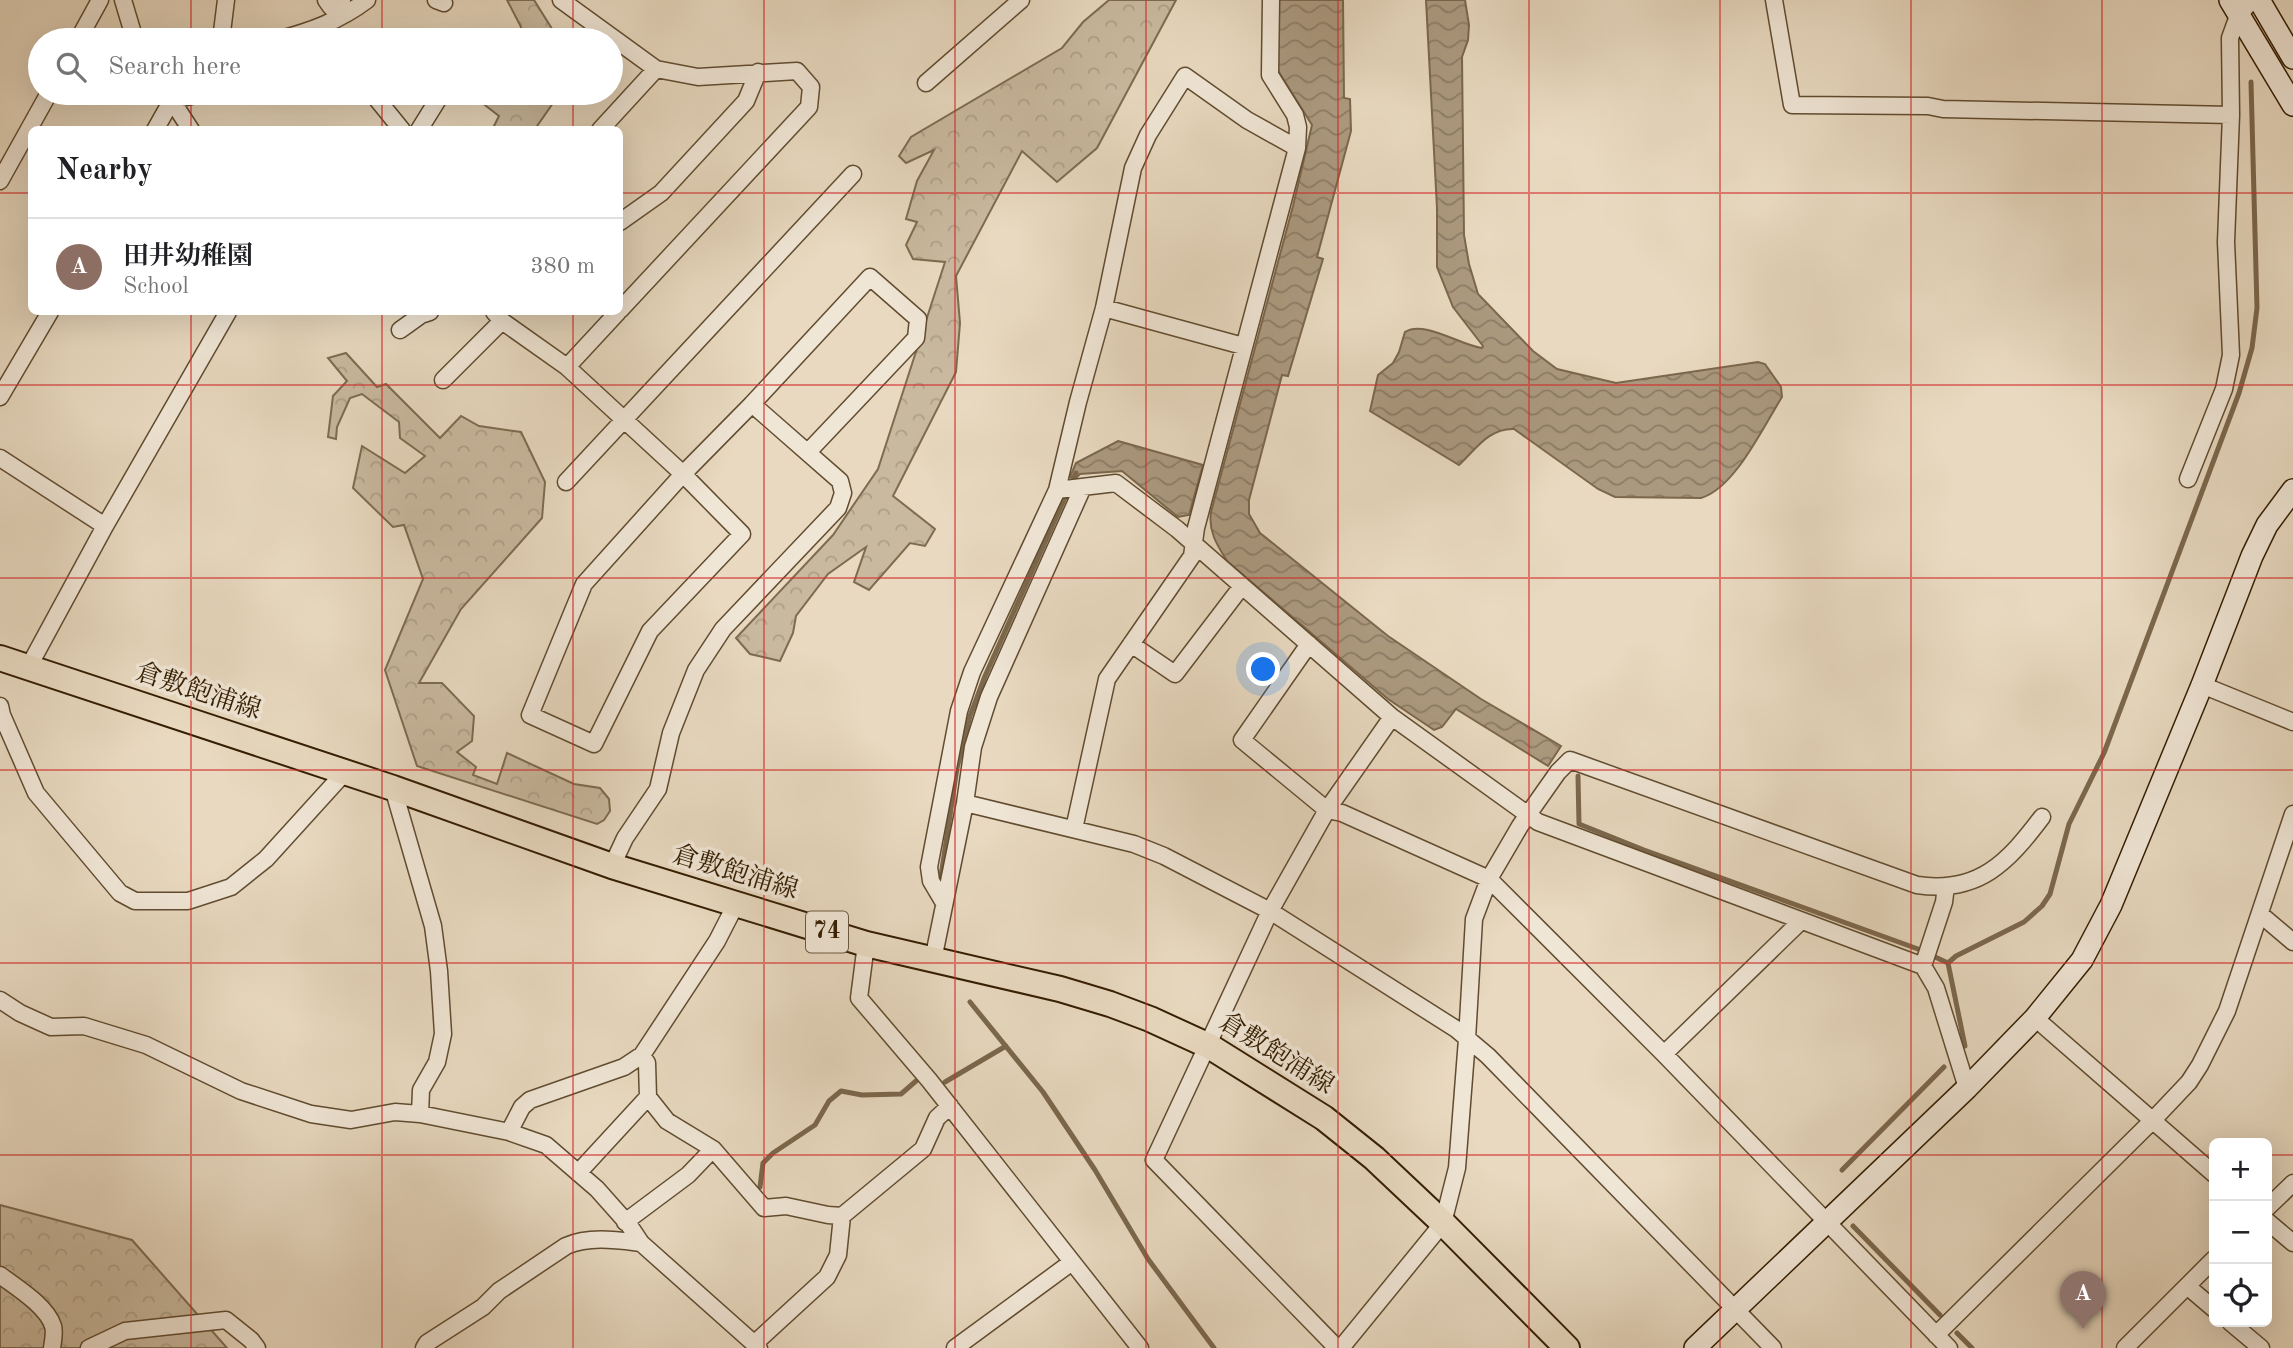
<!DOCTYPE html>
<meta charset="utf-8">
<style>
:root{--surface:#fff;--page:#f6f6f6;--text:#202124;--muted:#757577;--line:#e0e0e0;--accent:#8f2418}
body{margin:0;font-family:"Old Standard TT","Noto Serif JP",serif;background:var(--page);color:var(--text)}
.controls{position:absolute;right:21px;bottom:21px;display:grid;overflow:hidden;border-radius:10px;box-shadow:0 7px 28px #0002}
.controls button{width:63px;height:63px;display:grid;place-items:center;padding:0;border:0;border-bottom:2px solid var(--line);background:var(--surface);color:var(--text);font:35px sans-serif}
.you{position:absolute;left:1264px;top:670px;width:24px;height:24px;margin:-18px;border:5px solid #fff;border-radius:50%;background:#1a73e8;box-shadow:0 0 0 10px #1a73e833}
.badge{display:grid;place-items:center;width:46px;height:46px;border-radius:50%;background:var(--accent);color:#fff;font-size:23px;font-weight:700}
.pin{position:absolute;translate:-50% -58px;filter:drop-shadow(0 2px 4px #0008)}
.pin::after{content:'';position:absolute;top:37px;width:24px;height:21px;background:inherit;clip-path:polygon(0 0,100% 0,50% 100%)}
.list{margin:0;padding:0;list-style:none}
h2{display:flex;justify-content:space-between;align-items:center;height:91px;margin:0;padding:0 28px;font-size:30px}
h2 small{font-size:23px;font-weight:400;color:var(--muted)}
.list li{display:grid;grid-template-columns:46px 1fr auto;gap:21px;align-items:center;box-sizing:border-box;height:98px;padding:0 28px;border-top:2px solid var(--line)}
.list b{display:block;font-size:26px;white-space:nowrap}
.list p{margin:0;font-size:23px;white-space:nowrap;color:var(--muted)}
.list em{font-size:23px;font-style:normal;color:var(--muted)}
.icon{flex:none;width:38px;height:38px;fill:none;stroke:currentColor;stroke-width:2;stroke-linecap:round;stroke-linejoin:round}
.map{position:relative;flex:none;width:2293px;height:1348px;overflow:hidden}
.search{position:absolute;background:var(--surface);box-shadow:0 7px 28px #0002;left:28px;top:28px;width:595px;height:77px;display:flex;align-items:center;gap:18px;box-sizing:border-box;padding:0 24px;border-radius:38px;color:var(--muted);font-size:26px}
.panel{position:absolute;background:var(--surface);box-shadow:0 7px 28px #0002;left:28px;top:126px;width:595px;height:189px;border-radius:10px}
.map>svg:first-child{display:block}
.forest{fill:url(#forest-crowns);stroke:#7e6b50;stroke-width:2}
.water{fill:url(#water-waves);stroke:#7b674c;stroke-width:2}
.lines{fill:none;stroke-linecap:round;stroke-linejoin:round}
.stream{stroke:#7b674c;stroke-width:5}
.street-casing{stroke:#614c30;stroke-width:19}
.secondary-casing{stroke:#341d00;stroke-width:24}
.primary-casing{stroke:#341d00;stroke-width:28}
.street{stroke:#f0e6d6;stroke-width:16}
.secondary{stroke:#f0e6d6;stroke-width:21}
.primary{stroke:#e8d9c0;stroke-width:24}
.grid{fill:none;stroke:#d62828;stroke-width:2;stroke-opacity:0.55}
.labels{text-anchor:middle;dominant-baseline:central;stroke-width:7;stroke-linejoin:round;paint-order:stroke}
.shield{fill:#f0e6d6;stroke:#6c5940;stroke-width:2}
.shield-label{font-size:24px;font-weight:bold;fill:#341d00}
.street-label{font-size:26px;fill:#341d00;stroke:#f0e6d6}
</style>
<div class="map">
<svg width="2293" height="1348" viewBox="0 0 2293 1348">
<defs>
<pattern id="forest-crowns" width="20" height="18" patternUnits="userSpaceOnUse" patternTransform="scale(1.75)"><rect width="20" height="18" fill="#c9b99f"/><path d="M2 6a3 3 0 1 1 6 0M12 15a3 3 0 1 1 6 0" fill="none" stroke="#ad9f87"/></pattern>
<pattern id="water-waves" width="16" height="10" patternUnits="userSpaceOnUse" patternTransform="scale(1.75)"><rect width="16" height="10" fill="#ab997f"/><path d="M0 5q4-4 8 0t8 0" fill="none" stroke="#8c7c66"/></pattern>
</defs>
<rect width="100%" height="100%" fill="#e8d9c0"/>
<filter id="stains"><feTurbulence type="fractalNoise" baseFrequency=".00286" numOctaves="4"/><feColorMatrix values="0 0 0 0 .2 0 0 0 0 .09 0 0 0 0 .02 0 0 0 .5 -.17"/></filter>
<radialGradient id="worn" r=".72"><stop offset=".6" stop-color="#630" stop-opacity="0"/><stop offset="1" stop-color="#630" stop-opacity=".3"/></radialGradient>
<path class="forest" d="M507,0h27l25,40h-39l1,-13z
M1109,0h67l-79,148 -40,34 -35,-31 -66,125 4,47 -4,49 -63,124 42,33 -10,17 -15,-3 -41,47 -15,-8 12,-35 -38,27 -32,42 -3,17 -13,28 -30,-7 -14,-16 97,-103 45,-66 67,-207 -32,-3 -7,-14 11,-23 -11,-3 11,-38 17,-31 -28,13 -7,-7 12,-19 151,-89 21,-26z
M480,93h80l-25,36 -43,1 7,-14 -22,-17z
M346,353l31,34 9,-3 54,54 21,-22 18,10 42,6 24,50 -3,36 -81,91 -42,74h23l32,33 -2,25 -15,11 19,15 -3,8 24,9 10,-31 67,31 26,4 9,11 1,12 -6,9 -7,4 -180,-58 -32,-96 38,-91 -19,-54 -11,2 -40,-39 9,-42 43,27 20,-17 -25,-18 -1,-16 -37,-28 -12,4 -13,29 -1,12 -8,-2 5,-41 14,-15 -19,-23z
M0,1205l132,35 95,108h-227z"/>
<path class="water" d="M1279,0h64l1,98 6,1 1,32 -34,126 6,2 -35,117 -6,-1 -33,125v14l11,19 128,103 93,63 80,47 -13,20 -92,-57 -14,18 -8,3 -46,-31 -161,-138c-10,-16 -19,-30 -16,-49l82,-306 19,-81 -35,-56z
M1426,0h39l4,25 -1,15 -6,17 2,178 5,29 9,30 55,57 24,18 59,14 142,-21 7,2 16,23 1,10c-19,30 -47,91 -81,101l-86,-1 -17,-8 -84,-60c-25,-1 -38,20 -55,36l-89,-54 8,-36 15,-12 6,-11 6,-20c19,-12 55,13 77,16l1,-2 -30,-39 -16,-40v-59z
M1118,441l85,24 -14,50 -11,2 -56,-46 -42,3 -5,5 -5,-2 6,-14z"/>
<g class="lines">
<path class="stream" d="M1578,776l1,48 65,26 274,99 30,14
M941,876l16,-108 13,-52 15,-40 91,-203
M970,1002l73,90 52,78 53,89 66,89
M1965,1046l-17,-83 8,-7 68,-34 18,-16 8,-12 19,-70 35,-71 135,-360 13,-45 5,-40 -6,-226
M945,1082l61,-36
M1842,1170l102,-103
M760,1187l3,-24 10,-10 42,-28 14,-24 12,-10 21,4 39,-1 15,-13
M1853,1226l87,89
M1957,1333l15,15"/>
<defs>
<path id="street" d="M123,0l12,40
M326,0l5,7 11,-7
M436,0l8,3
M561,0l95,69 42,8 99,-6 14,16 -2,20 -189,203
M1774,0l18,105 136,1 15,3 288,6
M78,40l22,-40
M221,40l5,-40
M277,40c34,-9 62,-19 90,-40
M926,83l95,-83
M167,93l24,37
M372,93l30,37
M155,130l17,-30 34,-7
M419,130l23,-37
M600,130l56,-61
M0,181l49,-88
M620,222l41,-29 85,-92 12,-29
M1104,308l139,38
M494,312l8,9 65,46
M400,330l21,-15 9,-3
M443,380l59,-59
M0,397l50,-85
M752,404l118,-127 48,42 -2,19 -108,114
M0,458l105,68
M2188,479l36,-90 7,-34 -5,-113 5,-127 -1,-77 8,-22 14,-16
M566,482l287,-308
M1057,490l59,-7 61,46 215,188 146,105 385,144 13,22 31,100
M1131,644l44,30 67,-88
M1309,644l-67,96 85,70 15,3 147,66 175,175 285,294
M28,668l77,-142 123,-214
M2202,685l91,37
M0,706l2,9 34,78 84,100 15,8h53l43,-14 35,-28 79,-87
M393,788l40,138 6,45 4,63 -6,28 -16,28 -1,24
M965,803l169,41 30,12 106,55 186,118 32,27 285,292
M1074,829l33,-150 85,-123 4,-28 101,-380 1,-21 -3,-12 -25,-40 1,-75
M612,866l13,-28 33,-49 13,-56 25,-63 27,-41 115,-121 5,-15 -3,-12 -88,-77 -69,70 -99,110 -54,131 64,29 56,-113 92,-97 -59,-60 -116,-107 51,-55
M944,903l-13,-22 -2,-14 30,-156 13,-39 85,-182 21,-88 26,-94 29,-140 15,-33 37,-59 62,44 50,28
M2260,914l33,28
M866,944l-7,54 70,82 211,268
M933,960l32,-157 8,-56 16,-50 94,-210
M1923,966l21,-64 2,-16
M0,1000l20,13 31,14 33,-1 62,19 95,46 70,23 40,6 44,-8 25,2 89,18 37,13 51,44 32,36 12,18 118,105
M2035,1018l179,156
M1664,1054l137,-133
M642,1055l5,8 1,34 19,24 46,28 51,59 22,-2 42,9 14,1
M509,1132l13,-25 8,-7 94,-33 18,-12 75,-114 19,-37
M578,1173l70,-76
M2267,1208l26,-25
M2267,1221l26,22
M625,1222l63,-47 25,-26
M0,1275c16,12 47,31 53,51 2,6 0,15 -1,22
M2187,1286l27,23
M2230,1322l31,26
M1936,1335l217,-215 36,-38 11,-17 27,-54 66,-197
M754,1344l73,-67 11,-22 4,-39 81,-67 14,-31 13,-12
M89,1348l36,-17 101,-11 25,20 6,8
M424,1348l3,-5 56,-36 16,-16 67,-45c23,-10 50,-6 75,-3
M955,1348l117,-86
M1337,1348l-183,-188 116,-249 57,-101 65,-93
M1341,1348l102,-125 14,-55 10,-129 7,-120 15,-40 31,-53 38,-54 12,-12 347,125c62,9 91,-23 125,-68
M2125,1348l89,-89"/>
<path id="secondary" d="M2230,0l63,105
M2259,0l34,58
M1695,1348l272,-260 68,-70 47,-58 29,-55 91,-220 50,-129 15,-31 26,-35"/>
<path id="primary" d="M0,658l393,130 219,78 254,78 194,45 50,15 40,15 59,27 115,72 50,40 69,65 124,125"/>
</defs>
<use href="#street" class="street-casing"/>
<use href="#secondary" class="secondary-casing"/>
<use href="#primary" class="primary-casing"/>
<use href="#street" class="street"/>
<use href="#secondary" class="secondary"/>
<use href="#primary" class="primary"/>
</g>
<path class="grid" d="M191,0v40M382,0v40M573,0v40M764,0v1348M955,0v1348M1146,0v1348M1338,0v1348M1529,0v1348M1720,0v1348M1911,0v1348M2102,0v1348M191,93v37M382,93v37M573,93v37M0,193h32M620,193h1673M191,312v1036M382,312v1036M573,312v1036M0,385h2293M0,578h2293M0,770h2293M0,963h2293M0,1155h2214M2267,1155h26"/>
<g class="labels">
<rect class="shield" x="806" y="911.5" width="42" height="41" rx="5"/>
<g class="shield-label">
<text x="827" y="932">74</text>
</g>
<g class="street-label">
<text transform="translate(198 692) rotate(18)">倉敷飽浦線</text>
<text transform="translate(735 873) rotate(17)">倉敷飽浦線</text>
<text transform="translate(1276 1054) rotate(32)">倉敷飽浦線</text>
</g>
</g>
<rect width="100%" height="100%" filter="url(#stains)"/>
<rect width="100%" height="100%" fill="url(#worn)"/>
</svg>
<div class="controls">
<button>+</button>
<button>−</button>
<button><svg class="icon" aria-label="locate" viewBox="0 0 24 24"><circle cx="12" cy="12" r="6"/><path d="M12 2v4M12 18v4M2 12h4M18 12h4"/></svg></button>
</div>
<div class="you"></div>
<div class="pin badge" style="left:2083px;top:1329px;background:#8d6e63">A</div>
<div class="search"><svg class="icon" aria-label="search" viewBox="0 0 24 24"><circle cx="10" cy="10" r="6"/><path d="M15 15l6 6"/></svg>Search here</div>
<section class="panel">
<h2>Nearby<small></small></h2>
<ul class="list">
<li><span class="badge" style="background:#8d6e63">A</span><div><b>田井幼稚園</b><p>School</p></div><em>380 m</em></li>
</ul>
</section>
</div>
